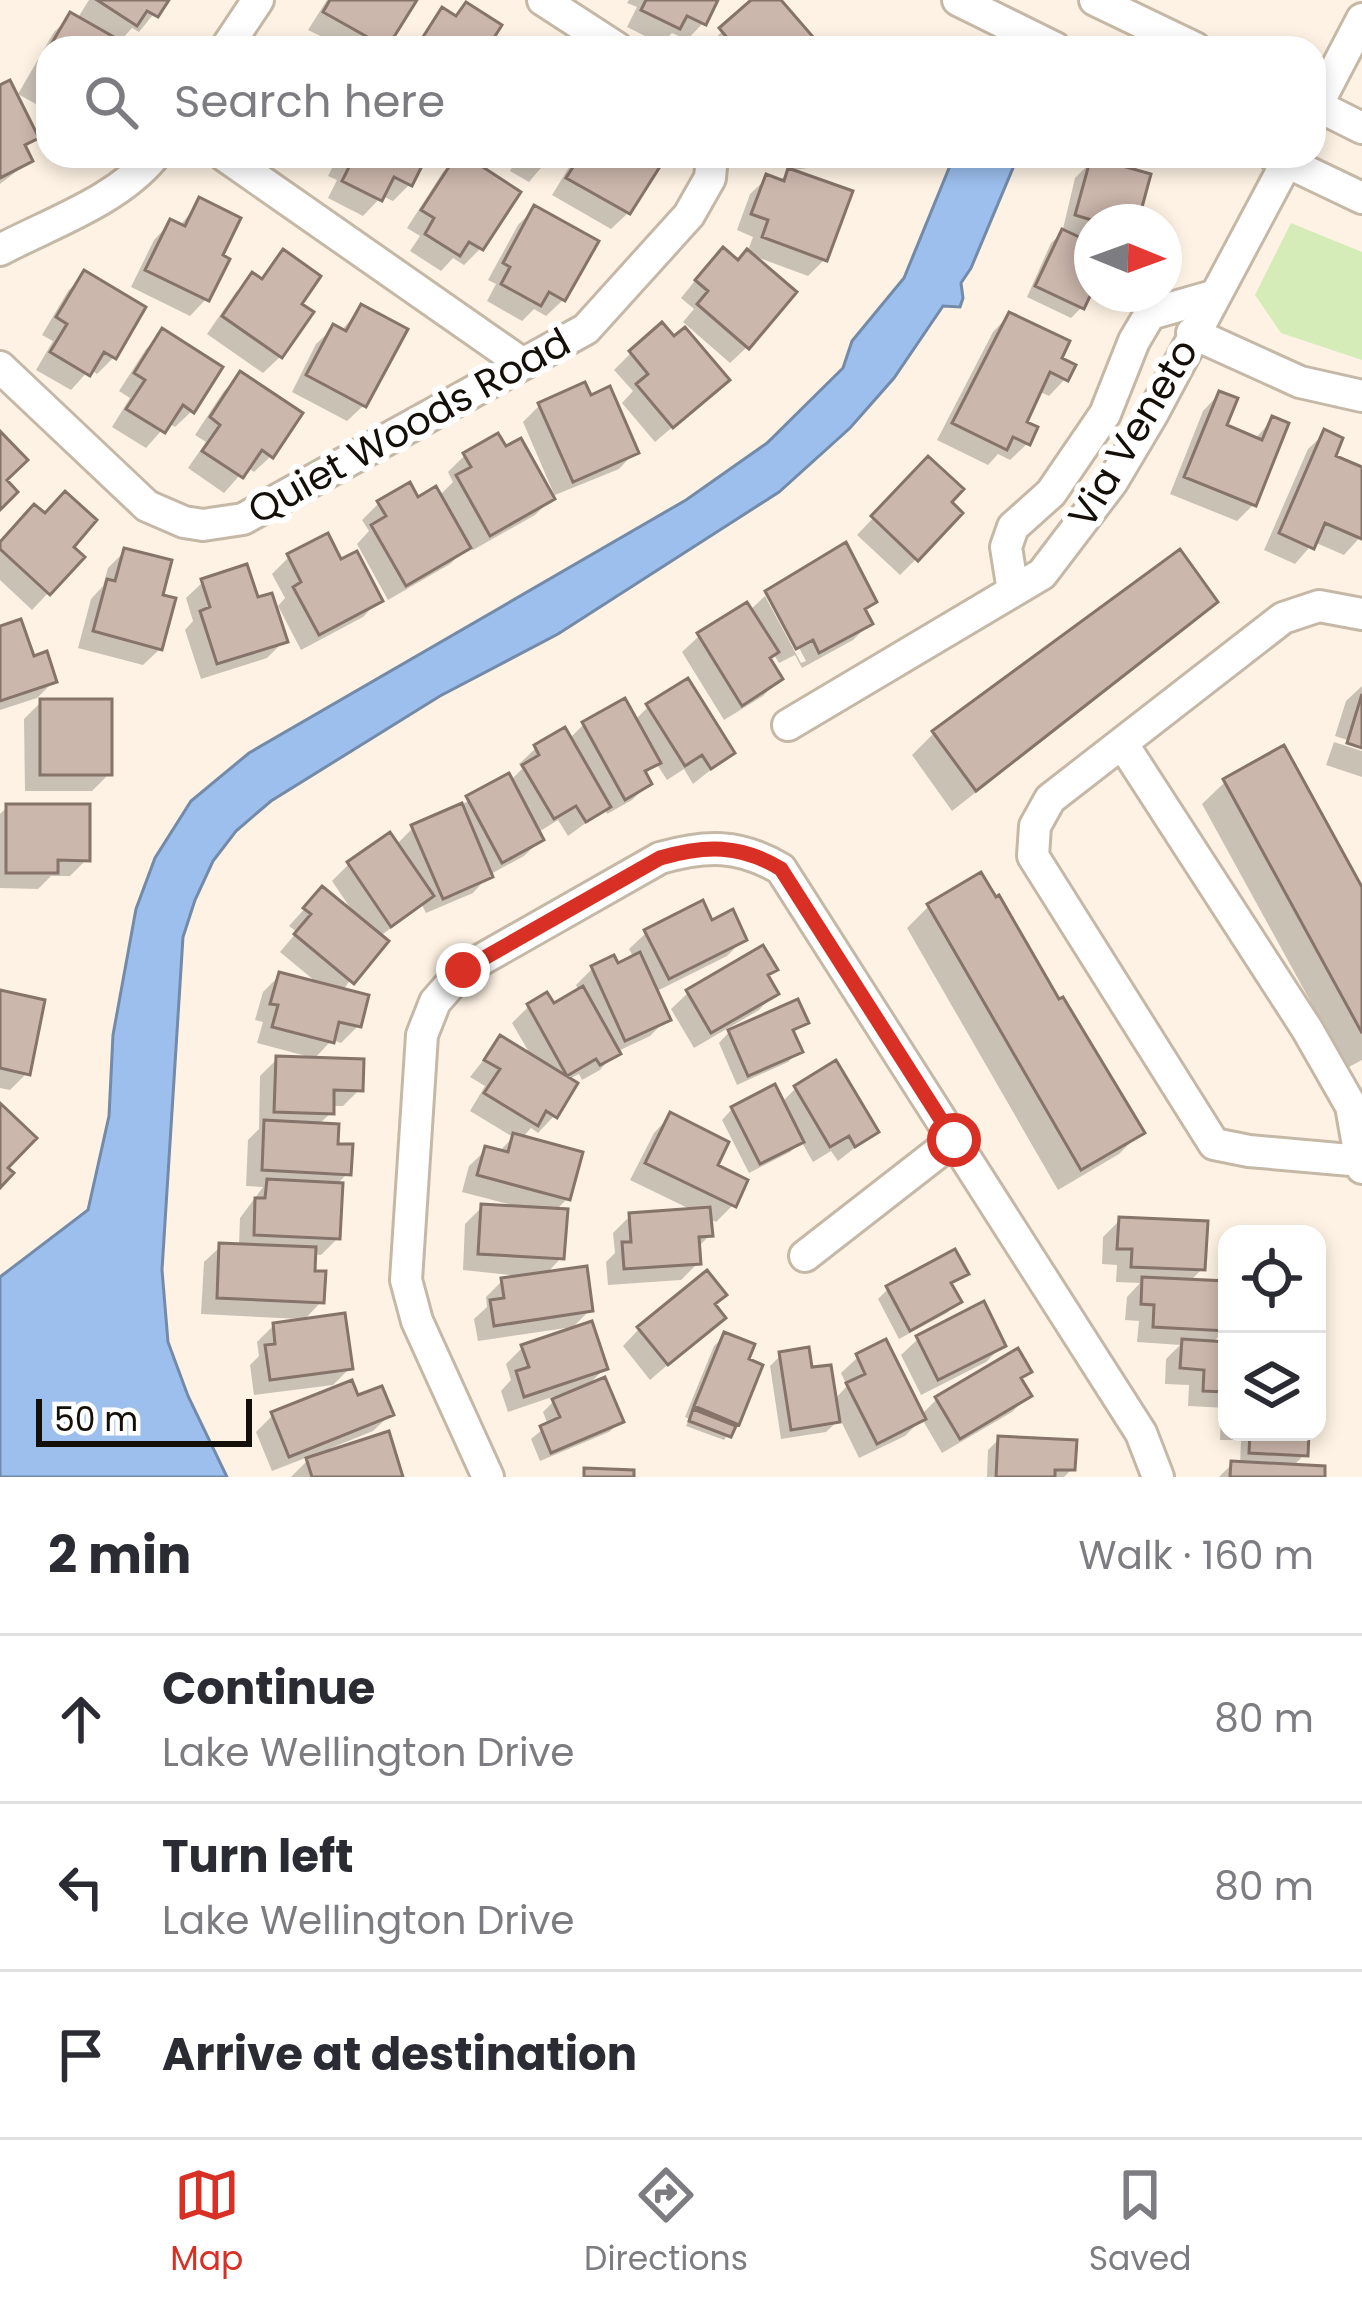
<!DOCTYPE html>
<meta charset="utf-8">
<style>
:root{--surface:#fff;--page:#f2f2f3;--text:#2b2b33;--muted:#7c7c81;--line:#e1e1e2;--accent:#d93025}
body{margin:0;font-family:Poppins,sans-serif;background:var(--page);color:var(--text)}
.controls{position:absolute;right:36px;bottom:36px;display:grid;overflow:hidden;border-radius:24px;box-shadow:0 6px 18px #0003}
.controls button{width:108px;height:108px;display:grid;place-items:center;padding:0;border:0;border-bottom:3px solid var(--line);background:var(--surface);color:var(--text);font:60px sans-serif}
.compass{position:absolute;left:1074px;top:204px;width:108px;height:108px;border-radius:50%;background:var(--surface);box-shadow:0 6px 18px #0003;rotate:91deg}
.scale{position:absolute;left:36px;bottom:30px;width:216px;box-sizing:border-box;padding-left:12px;border:6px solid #140f09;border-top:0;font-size:33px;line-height:42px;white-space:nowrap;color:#140f09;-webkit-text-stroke:9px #fff;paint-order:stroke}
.stop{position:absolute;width:36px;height:36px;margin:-27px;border:9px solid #d93025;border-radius:50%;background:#fff}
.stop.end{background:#d93025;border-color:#fff;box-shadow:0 3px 12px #0008}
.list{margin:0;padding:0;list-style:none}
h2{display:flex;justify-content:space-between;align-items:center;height:156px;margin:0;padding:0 48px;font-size:51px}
h2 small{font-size:39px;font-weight:400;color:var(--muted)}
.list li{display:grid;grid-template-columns:78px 1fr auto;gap:36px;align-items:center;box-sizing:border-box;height:168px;padding:0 48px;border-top:3px solid var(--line)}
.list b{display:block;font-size:45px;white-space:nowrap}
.list p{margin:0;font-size:39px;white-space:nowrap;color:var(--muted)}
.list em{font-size:39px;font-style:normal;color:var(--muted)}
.icon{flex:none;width:66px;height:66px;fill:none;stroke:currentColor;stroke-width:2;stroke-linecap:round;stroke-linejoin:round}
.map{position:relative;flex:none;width:1362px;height:1477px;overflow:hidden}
.search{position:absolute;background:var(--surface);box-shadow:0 6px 18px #0003;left:36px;right:36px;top:36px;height:132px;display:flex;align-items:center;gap:30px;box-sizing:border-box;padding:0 42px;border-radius:36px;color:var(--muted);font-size:45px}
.sheet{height:660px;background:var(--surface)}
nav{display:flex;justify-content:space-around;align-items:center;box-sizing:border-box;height:168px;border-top:3px solid var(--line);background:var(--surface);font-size:33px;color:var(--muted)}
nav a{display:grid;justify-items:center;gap:6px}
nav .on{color:var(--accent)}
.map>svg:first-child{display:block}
.green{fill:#d6ecb8}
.water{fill:#9cbfee;stroke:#738aa9;stroke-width:3}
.shadow{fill:#0003}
.building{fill:#ccb7ac;stroke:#867369;stroke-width:3}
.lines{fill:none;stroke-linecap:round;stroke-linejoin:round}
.minor-casing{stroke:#c6b8a7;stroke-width:36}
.minor{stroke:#fff;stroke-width:30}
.route{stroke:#d93025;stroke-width:15}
.labels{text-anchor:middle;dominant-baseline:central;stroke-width:12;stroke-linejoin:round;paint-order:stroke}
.street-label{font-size:39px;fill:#140f09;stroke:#fff}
</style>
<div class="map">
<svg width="1362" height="1477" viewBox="0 0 1362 1477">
<rect width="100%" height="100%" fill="#fdf2e3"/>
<path class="green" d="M1291,223l71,29v108l-81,-27 -26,-38z"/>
<path class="water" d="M954,156h64l-47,112 -10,15 2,15 -3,9 -17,-1 -49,72 -44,50 -71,64 -221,142 -118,62 -169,105 -35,30 -23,30 -18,39 -12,37 -21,333 6,72 20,54 39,81h-227v-200l88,-67 21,-94 4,-81 23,-126 19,-51 36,-57 58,-48 437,-253 81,-57 76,-75 9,-27 52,-63z"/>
<path class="shadow" d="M89,0h76l-26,32 -7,-4 -18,20h-66v63l-30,-17 36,-62 17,-16 6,3z
M327,0h87l-31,48h-38l-37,-18z
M629,0h86l-12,23 -16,17 -15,-7 -11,11 -34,-17 10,-20 -10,-4z
M755,0h22l23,48h-95z
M466,5l22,37 10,6h-85l29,-37 11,7z
M0,88l35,50 -11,11 6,12 -30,23z
M268,156h22l-9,9z
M338,156h85l-13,28 -17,17 -11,-5 -19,20 -35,-18 9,-18 -9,-4z
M458,156l23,92 -17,17 -11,-7 -12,13 -31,-20 10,-15 -13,-8 36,-56z
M508,156h43l-22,26 -19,-11 6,-12z
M576,156h83l-31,57 -17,16 -59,-34z
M785,156h72l-5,5 -64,10 37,88 -17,17 -57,-21 -4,92 -17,16 -47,-41 11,-13 -13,-11 25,-31 31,-4 10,-10 6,-16 -16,-7 13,-36 17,-16 11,4 10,-9z
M1092,161l43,61h-43v19l-6,2 6,3v38l-10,23 -11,11 -44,-21 24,-54 11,-10 13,-55z
M200,201l19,56 -13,42 -16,17 -59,-29 23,-47 16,-17 9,4z
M535,208l28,92 -17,16 -12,-7 -12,12 -35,-20 9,-17 -8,-4 30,-55z
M283,253l15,52 12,8 -30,44 -17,16 -56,-39 29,-42 17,-16 6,4z
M85,274l29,83 -17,17 -7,-5 -19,21 -35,-20 17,-29 -11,-6 26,-44z
M361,308l3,97 -17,16 -55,-29 24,-48 17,-16 8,3z
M1009,315l49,44 7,20 -16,17 -11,-5 -15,32 11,6 -7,15 -17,16 -12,-6 -10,11 -51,-25 56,-108z
M163,332l29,79 -17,16 -7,-4 -22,25 -34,-21 18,-29 -11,-7 27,-42z
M631,353l78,43 -54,46 -33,-39 11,-12 -19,-21z
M241,375l30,81 -17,16 -7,-5 -23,26 -36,-25 18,-26 -11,-7 29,-44z
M1219,394l4,33 31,13 19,-21 -19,85 -17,17 -67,-27 33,-83z
M540,405l95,47 -16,17 -64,26 -20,20 -62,35 -3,-5 -20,19 -62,36 -31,-56 12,-13 -7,-11 17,-17 59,-6 15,-15 -5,-10 17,-17 85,41 4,-2 -31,-72z
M1325,433l7,24 30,13v65l-18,20 -30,-13 -19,22 -31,-14 44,-101z
M928,460l-12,99 -16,16 -43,-40z
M0,544l69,3 -21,46 -16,17 -32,-30z
M125,551l35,98 -17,16 -65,-17 13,-49 12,-13 5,-18z
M289,557l51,6 39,37 -16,17 -62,33 -23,-44 7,-8 -13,-24z
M203,582l53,19 28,40 -17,17 -66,21 -16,-49 8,-9 -7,-23z
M770,593l104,9 -10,10 6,11 -17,17 -51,28 -7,-13 -16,8 -6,-10 -6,6 12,20 -16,17 -39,24 -42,-68 17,-16 50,-25 16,-15 36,67 5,-2z
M1214,602l-22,22 -240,187 -40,-56 22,-22z
M0,629l54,52 -17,17 -37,12z
M1362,686v59l-27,-9 11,-35z
M41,702l68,72 -17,17h-67l-1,-72z
M648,707l84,46 -39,31 -9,-15 -17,11 -11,-17 -12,13 4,8 -16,16 -25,14 -2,-5 -37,27 -10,-16 -21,13 4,7 -17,16 -35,19 -16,18 -47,20 -4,-8 -43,32 -37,55 16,34 -17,17 -9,-3 -19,20 47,29 -17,17h-12v7l-13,12 17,22 13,26 -13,13 3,52 -17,17 -9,-1v20l9,28 -19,20 48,46 -17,17 -79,10 -4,-30 9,-9 -2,-14 17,-17 26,-3v-3l-99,-5 3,-52 17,-16h18l1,-28 23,-31 -17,-1 2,-46 11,-11 1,-53 17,-17 33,-2 -53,-14 6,-21 -8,-2 8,-28 17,-17 41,11 -41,-34 17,-20 -8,-6 17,-19 49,8 -23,-34 16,-16 42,-29 6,9 17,-17 97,-47 12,-12 -3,-5 17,-16 33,-9 15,-15 50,-3z
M1334,742l28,9v26l-36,-12z
M1225,782l137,111v167l-15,8 -145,-264z
M7,807l80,52 -17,17h-19l-13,13 -38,-1v-74z
M929,906l129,97 83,129 -22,22 -61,36 -151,-262z
M711,924l33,15 -17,17 -72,36 12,27 -17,17 -34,16 -16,18 -18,10 -3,-6 -12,6 -13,36 -16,17 -7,-5 -10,11 46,60 -12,12 6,47 -16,17 45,35 -17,17 -95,14 -4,-22 13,-12 -1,-10 16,-16 28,-4 -67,-7 2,-46 17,-17 34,-1 -54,-14 7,-26 17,-16 12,3 15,-16 -43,-26 15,-25 -15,-9 30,-38 33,20 -21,-36 17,-17 24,1 26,-15 -3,-7 17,-17 23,-1 18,-9 -5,-9 17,-16z
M774,969l-8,8 9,16 -16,17 -65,38 -23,-39 17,-16z
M0,993l27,80 -17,17 -10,-2z
M805,1022l-13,12 7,17 -11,11 -51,23 -18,-42 10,-11z
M796,1088l79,44 -37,29 -7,-10 -18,11 -12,-21 -11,11 -41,21 -27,-53 10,-11 49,-6z
M670,1116l44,50 19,39 -17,17 -8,-4 2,17 -13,13 1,15 -17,17 -73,5 -2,-23 9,-9 -2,-20 17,-17 64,-5 -64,-31 24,-47z
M1120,1220l82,49 -13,13 38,2 -1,45 -15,15 16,1v63l-39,-2 1,-21 -24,-1 1,-25 14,-14 -43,-3 2,-21 -14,-1 2,-23 13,-14 -24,-1 1,-17 -15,-1 1,-27z
M965,1273l-15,13 8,16 -11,11 -48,26 -21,-40 10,-10z
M722,1318l-72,62 -27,-34 16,-17z
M725,1335l11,88 -12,17 -38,-14 3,-7 -4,-2 29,-71z
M918,1339l85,6 -17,17 -65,33 -20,-40z
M523,1347l82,21 -20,20 35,34 -11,10 -69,29 -9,-22 17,-14 -5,-13 18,-18 -53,18 -7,-21 10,-11 -5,-16z
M781,1355l29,16 24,29 13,-14 -6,-13 17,-16 62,59 17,-17 91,-28 -9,9 9,16 -16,16 -70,41 -20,-34 -17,17 -46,22 -19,-39 -14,13 -45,7 -11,-73z
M356,1399l34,16 -17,16 -42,17 1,5 55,-18 13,42h-109l22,-22 -41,16 -16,-39 17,-17z
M1227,1411v21h79l-1,22 -13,13 30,2v8h-103l13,-13 8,1 1,-25h-21l1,-23z
M999,1439l73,30 -8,8h-77l1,-27z"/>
<path class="building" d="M97,0h72l-11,17 -11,-6 -10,15z
M330,0h87l-30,48 -64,-36z
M646,0h72l-12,25 -19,-9 -7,13 -39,-19z
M751,0h30l33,38 -12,10h-81l8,-8 -10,-12z
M466,2l36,23 -10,16 12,7h-88l26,-41 14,9z
M70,12l51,29 -4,7h-68z
M10,80l29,58 -14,7 8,16 -33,17v-93z
M344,156h83l-15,30 -18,-9 -12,24 -40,-20 9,-18z
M456,156h10l55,36 -38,58 -14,-8 -9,14 -35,-22 9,-16 -13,-8z
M580,156h84l2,1 -36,57 -64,-36z
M1091,157l60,17 -13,48h-40l-23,-7z
M788,168l65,23 -26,70 -65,-24 6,-17 -17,-6 15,-40 18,7z
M199,197l42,21 -18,37 7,4 -21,42 -64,-31 25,-51 15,7z
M534,205l65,36 -34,60 -16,-9 -8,14 -40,-22 9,-17 -7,-4z
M1062,229l30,14v49l-8,17 -49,-23z
M723,247l15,13 9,-11 50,43 -48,57 -52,-45 11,-13 -13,-11z
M283,249l38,27 -19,28 12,8 -32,46 -60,-42 30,-44 10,7z
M84,270l62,37 -30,52 -12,-7 -14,24 -40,-24 17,-28 -11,-7z
M361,304l47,25 -42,78 -60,-32 27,-51 13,7z
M1009,312l61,29 -8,17 14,7 -8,16 -18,-9 -23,50 11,5 -8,18 -17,-8 -6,13 -55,-27z
M662,322l12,14 11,-9 45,53 -57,48 -37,-44 12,-10 -19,-23z
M162,328l61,39 -29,46 -11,-8 -18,28 -39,-24 19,-29 -11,-7z
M240,371l63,42 -30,45 -11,-8 -19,28 -41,-27 18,-26 -10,-8z
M585,382l6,13 19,-9 29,67 -66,29 -35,-79z
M1219,391l19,7 -11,27 35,15 10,-24 17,7 -33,83 -72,-29z
M1324,429l19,9 -7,18 26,11v72l-37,-16 -11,26 -35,-16z
M0,431l28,29 -21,20 11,12 -18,18z
M498,433l8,13 15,-8 34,61 -65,37 -34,-61 15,-8 -8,-14z
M928,456l36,33 -12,13 11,11 -45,48 -47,-45z
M410,482l8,15 18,-11 35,62 -65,38 -35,-61 15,-9 -9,-15z
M65,491l32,29 -23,27 11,10 -35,38 -50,-46v-7l34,-38 11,9z
M328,533l13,26 16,-8 26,50 -64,34 -26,-48 8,-5 -14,-28z
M846,542l31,60 -12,7 8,15 -54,29 -6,-13 -17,9 -31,-58z
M124,548l48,12 -9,35 13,3 -14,52 -69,-19 14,-52 8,2z
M1180,549l38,53 -242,189 -44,-60z
M247,564l11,33 14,-4 16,49 -71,22 -17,-53 10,-4 -9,-28z
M747,602l32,50 -9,6 13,21 -41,27 -45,-73z
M21,619l13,37 13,-5 10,31 -57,19v-75z
M688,678l47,75 -24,16 -9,-14 -17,11 -39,-62z
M1362,694v54l-15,-5z
M625,698l36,65 -16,8 7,13 -27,16 -43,-78z
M40,699h72v76h-72z
M565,727l46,80 -25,15 -10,-16 -22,13 -32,-54 17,-10 -5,-10z
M1284,745l78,142v146l-139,-254z
M509,773l35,67 -42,23 -36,-67z
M462,803l31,74 -50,22 -32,-74z
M6,804h84v57l-32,-1v13h-52z
M390,832l44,64 -43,31 -44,-65z
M981,872l15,25 3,-2 60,104 4,-2 82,136 -64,37 -154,-266z
M322,886l67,55 -35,43 -60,-50 17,-20 -8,-6z
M703,900l9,20 21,-11 14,31 -78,39 -25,-49z
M763,945l15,25 -10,5 11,19 -68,39 -25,-43z
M640,952l31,68 -46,21 -34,-75 23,-11 4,8z
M279,972l90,23 -8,32 -22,-5 -5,21 -62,-16 6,-22 -8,-1z
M583,986l38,68 -21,11 -4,-6 -29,17 -40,-72 20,-12 7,11z
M0,990l45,10 -15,75 -30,-7z
M798,999l11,24 -16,7 10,22 -55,24 -20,-46z
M500,1035l78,48 -21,35 -11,-7 -8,15 -54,-33 16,-24 -16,-9z
M276,1056l88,3 -1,32 -29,-1v24l-60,-2z
M836,1060l43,72 -24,15 -6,-11 -19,11 -36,-61z
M775,1084l29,58 -44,22 -29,-57z
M0,1103l37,35 -29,30 6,5 -14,15z
M670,1112l59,30 -11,23 30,15 -12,27 -91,-44z
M264,1120l75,4 -1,20h15l-2,31 -89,-5z
M513,1133l70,19 -13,48 -93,-25 8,-29 23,6z
M267,1179l76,4 -3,56 -86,-4 1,-37h10z
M481,1204l87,5 -4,50 -86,-5z
M710,1207l3,29 -14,1 2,27 -77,5 -2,-27h9l-2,-29z
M1119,1217l89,4 -3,49 -74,-3 1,-18h-15z
M219,1243l97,4 -1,24h11l-2,32 -107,-5z
M955,1249l14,25 -18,9 11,19 -52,29 -24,-45z
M587,1266l6,45 -99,15 -4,-26 14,-2 -3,-20z
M707,1270l20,25 -12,9 11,14 -58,47 -31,-38z
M1142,1277l85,4v50l-74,-4 1,-22 -13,-1z
M984,1301l22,45 -68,34 -22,-44z
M345,1313l8,56 -83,11 -5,-35 10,-1 -2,-21z
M592,1321l16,48 -84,28 -8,-26 13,-4 -8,-22z
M724,1332l31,12 -6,15 14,6 -24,60 -45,-19z
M886,1339l40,80 -49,25 -31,-61 19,-9 -9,-20z
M1182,1339l45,3v50l-24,-1 1,-21 -24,-2z
M809,1347l3,20 19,-2 9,57 -49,8 -12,-78z
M1018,1348l14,24 -11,6 11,18 -72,43 -25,-42z
M605,1377l19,45 -73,31 -11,-27 20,-9 -8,-18z
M352,1380l6,15 24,-9 12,29 -105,42 -18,-45z
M693,1409l43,17 -5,11 -42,-16z
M389,1431l14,46h-91l-6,-19z
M1250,1432h59l-1,24 -59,-3z
M998,1436l79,4 -2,30h-20v7h-59z
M1231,1461l94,5v11h-95z
M584,1468l50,2v7h-50z"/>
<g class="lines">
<defs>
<path id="minor" d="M543,0l74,48
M958,0l97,48
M1095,0l100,48
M226,48l32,-48
M1314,104l48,24
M1314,111l48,-92
M225,156l298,208
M1274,156l88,42
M0,250c51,-27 117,-49 154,-94
M1192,333l108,49 62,14
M0,367l147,139 37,16 19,3 40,-6 343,-190 103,-114 21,-37 2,-22
M1013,591l-7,-44 7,-20 38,-34 54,-79 29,-73 16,-27 63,-18
M1362,614l-43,-8 -36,12 -233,181 -15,27 -2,30 181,288 35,7 113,10
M788,725l254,-151 70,-92 41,-69 137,-257
M1122,743l185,286 44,77 11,62
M805,1256l149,-116
M488,1477l-71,-156 -11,-41 16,-245 13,-33 28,-32 197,-112c46,-13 79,-14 121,11l360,564 17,44"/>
</defs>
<use href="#minor" class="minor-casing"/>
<use href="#minor" class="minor"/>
</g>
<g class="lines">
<path class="route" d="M463,970l197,-112c45,-13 80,-14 121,11l173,271"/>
</g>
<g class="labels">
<g class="street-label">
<text transform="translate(409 426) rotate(-29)">Quiet Woods Road</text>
<text transform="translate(1133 433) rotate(-59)">Via Veneto</text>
</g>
</g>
</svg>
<div class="controls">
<button><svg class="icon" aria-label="locate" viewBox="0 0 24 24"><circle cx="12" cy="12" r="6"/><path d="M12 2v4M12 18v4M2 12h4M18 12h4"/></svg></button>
<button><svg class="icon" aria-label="layers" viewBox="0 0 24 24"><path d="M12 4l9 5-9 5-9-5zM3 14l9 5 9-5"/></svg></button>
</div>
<svg class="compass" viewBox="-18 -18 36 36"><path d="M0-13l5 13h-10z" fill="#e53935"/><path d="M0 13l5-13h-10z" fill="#7c7c81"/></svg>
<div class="scale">50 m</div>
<div class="stop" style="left:954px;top:1140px"></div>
<div class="stop end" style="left:463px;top:970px"></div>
<div class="search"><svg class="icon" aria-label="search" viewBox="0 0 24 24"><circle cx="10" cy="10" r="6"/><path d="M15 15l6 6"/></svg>Search here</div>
</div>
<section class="sheet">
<h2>2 min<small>Walk · 160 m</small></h2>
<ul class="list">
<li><svg class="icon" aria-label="ahead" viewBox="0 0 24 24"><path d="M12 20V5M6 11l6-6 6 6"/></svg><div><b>Continue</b><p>Lake Wellington Drive</p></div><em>80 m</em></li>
<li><svg class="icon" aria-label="left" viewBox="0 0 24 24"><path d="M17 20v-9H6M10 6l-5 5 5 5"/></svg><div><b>Turn left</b><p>Lake Wellington Drive</p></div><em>80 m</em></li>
<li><svg class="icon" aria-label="arrive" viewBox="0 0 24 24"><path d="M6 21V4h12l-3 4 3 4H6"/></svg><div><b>Arrive at destination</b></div></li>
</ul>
</section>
<nav>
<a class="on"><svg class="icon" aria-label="map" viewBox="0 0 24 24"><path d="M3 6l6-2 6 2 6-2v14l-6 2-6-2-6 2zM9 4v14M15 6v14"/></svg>Map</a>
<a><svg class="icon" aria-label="directions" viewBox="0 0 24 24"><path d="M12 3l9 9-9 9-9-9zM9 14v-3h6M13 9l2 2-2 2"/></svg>Directions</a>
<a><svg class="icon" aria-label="saved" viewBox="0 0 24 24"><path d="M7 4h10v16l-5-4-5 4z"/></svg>Saved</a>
</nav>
